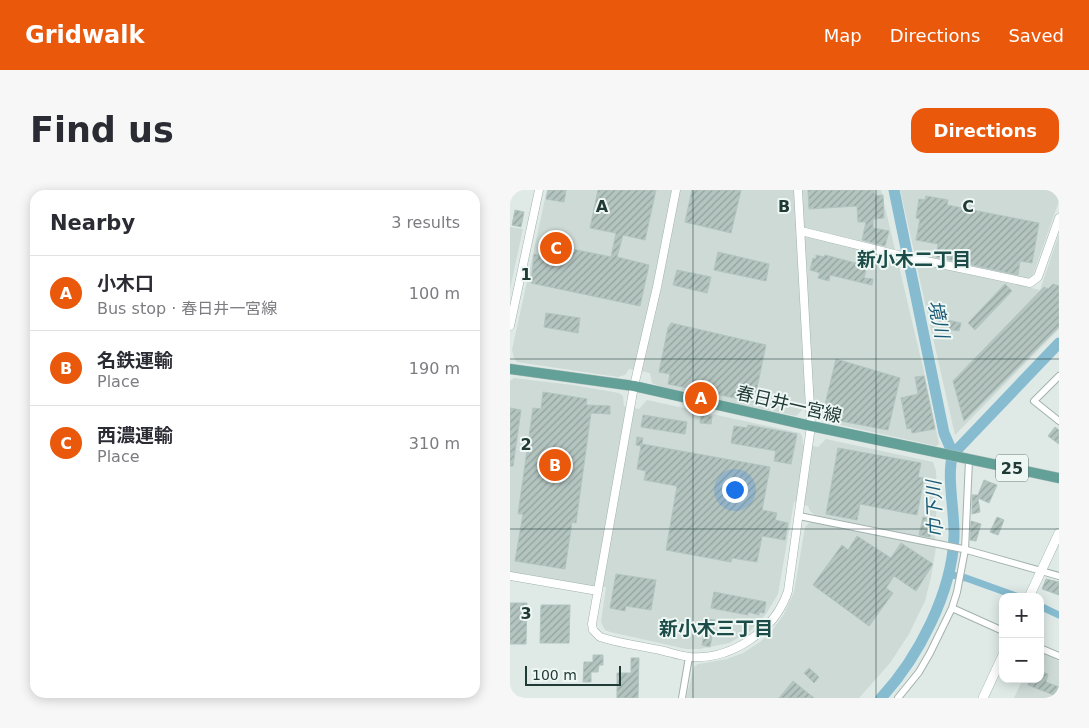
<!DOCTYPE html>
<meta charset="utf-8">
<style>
:root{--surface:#fff;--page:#f7f7f7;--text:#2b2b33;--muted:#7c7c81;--line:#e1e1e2;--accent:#ea580c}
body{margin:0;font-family:"DejaVu Sans","Noto Sans JP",sans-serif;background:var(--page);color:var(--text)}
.controls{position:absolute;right:15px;bottom:15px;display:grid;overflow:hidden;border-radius:10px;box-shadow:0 2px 12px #0003}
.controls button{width:45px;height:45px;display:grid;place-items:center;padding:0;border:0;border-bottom:1px solid var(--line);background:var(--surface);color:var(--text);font:25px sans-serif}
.scale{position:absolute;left:15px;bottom:12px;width:96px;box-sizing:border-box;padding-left:5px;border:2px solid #203a36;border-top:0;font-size:14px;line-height:18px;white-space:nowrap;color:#203a36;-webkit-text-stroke:4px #eff7f4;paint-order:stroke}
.you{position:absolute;left:224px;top:299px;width:18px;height:18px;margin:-12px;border:4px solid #fff;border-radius:50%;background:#1a73e8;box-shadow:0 0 0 8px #1a73e833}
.badge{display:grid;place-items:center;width:32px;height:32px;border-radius:50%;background:var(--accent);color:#fff;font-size:16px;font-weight:700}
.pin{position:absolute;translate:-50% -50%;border:2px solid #fff;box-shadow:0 1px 5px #0006}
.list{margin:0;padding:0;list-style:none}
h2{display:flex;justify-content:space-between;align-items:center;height:65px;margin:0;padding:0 20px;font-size:21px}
h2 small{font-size:16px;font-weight:400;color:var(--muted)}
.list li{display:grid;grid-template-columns:32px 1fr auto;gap:15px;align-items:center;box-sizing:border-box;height:75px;padding:0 20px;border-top:1px solid var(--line)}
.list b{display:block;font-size:19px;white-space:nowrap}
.list p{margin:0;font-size:16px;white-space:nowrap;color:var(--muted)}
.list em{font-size:16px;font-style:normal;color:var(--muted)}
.map{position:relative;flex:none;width:549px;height:508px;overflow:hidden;border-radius:15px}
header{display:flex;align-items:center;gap:30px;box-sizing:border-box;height:70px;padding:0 25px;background:var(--accent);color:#fff}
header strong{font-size:24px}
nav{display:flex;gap:28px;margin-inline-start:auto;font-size:18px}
.intro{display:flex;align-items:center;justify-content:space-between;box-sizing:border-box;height:120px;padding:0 30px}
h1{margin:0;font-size:35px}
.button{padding:12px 22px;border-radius:15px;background:var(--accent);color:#fff;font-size:18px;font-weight:700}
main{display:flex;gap:30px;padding:0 30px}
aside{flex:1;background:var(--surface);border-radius:15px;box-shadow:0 2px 12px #0003}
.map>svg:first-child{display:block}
.built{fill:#cddad6}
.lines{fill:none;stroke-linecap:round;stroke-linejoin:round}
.canal{stroke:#86bbd0;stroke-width:7}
.river{stroke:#86bbd0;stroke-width:11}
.building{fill:url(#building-hatch);stroke:#b1c4bf}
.minor-casing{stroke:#a2b2ae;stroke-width:8}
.tertiary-casing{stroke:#a2b2ae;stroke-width:9}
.secondary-casing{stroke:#9eb6b0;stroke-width:10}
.primary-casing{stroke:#bcc4c3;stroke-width:11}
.minor{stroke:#fff;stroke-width:6}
.tertiary{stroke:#fff;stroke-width:8}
.secondary{stroke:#fff;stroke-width:9}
.primary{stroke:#63a098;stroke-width:10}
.grid{fill:none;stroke:#203a36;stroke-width:1;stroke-opacity:0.55}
.labels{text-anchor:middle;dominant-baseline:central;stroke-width:4;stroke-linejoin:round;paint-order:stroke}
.shield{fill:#eff7f4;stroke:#5e736f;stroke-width:1}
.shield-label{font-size:16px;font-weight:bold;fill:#203a36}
.street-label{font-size:18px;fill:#203a36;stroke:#eff7f4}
.neighbourhood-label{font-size:19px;font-weight:bold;fill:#1c4c47;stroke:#eff7f4}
.water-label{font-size:19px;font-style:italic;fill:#1b5a75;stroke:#eff7f4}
.grid-label{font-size:16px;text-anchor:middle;font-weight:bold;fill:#203a36;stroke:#eff7f4;stroke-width:4;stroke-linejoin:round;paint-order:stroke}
</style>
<header>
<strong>Gridwalk</strong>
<nav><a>Map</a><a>Directions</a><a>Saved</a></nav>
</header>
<div class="intro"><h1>Find us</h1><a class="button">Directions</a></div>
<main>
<aside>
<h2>Nearby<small>3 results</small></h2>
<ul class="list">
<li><span class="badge">A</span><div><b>小木口</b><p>Bus stop · 春日井一宮線</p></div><em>100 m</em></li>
<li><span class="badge">B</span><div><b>名鉄運輸</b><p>Place</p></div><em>190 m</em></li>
<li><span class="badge">C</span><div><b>西濃運輸</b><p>Place</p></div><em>310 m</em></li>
</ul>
</aside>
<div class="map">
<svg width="549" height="508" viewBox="0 0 549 508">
<defs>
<pattern id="building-hatch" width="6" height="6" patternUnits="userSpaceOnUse" patternTransform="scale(1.25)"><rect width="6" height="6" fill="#b4c5c0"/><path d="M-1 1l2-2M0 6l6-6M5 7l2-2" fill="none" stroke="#92a19d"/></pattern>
</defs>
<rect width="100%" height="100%" fill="#dfeae7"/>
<path class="built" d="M37,0h334l43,182 15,72 -3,2 -109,-24 -5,-5 -1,-7 -16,-3 -9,9 -135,-29 -9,-4 -2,-10 -21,-4 -4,6 -7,2 -101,-15 -3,-4 -2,-8z
M390,0h159v11l-26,74 -3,4 -5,1 -110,-25z
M0,37l13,2 -13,60z
M549,44v95l-104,106 -39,-172 124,27z
M4,188l59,7 46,8 4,3 1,10 15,3 8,-9 153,33 2,3 1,8 15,3 8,-8 107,23 3,9 1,25 -2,44 -120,-25 -5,-4 -2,-5 -14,-4 -16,92 -12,20 -17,18 -20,11 -29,6h-14l-76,-17 -5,-2 -4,-8 5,-35h-16l-80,-13v-193z
M300,332l126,25 -5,30 -6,24 -16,33 -19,29 -31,35h-173l8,-31 4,-3 29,-5 16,-6 17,-11 11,-10 13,-18 10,-22 11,-65z
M530,462l19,9v37h-45l9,-19h17z"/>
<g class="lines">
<path class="canal" d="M438,384l18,4 53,19
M530,416l19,9"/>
<path class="river" d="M384,0l50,243 9,21
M371,508c37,-40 71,-105 73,-161 1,-24 -8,-62 -1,-83l106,-111"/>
</g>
<path class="building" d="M38,0h18l-2,12 -18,-3z
M88,0h58l-11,50 -22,-5 -6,22 32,8 -9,41 -109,-23 3,-29 7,2 2,-13 68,14 5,-24 -26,-5z
M182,0h49l-10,43 -46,-11z
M298,0h66l1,6 8,-1 1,23 -11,1v9l16,3 -4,15 -23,-6 4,-18h-8l-1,-16 -48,3z
M416,6l22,4 -1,5 92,18 -7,40 -12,-2 -2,14 -82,-18 2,-13 -22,-4 4,-21 -4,-1 3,-19 6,1z
M5,20l9,2 -3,15 -9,-2z
M208,62l51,12 -3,17 -52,-11z
M306,65l8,2 1,-2 42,11 -3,12 9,1 -1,6 -42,-10 -1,6 -11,-3 2,-5 -10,-3 3,-12 3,1z
M167,80l34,7 -4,16 -34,-8z
M495,94l7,7 -37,39 -7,-7z
M543,94l6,2v41l-95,94 -11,-40 91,-94 4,2z
M36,123l34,5 -2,15 -34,-6z
M428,128l23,5 -2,8 -23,-4z
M161,133l95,22 -12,57 -86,-18 2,-10 -11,-2 9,-44z
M326,169l64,19 -12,52 -58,-11 2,-9 -8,-1z
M414,186l11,53 -23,4 -1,-5 -4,1 -6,-31 17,-4 -3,-17z
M33,202l44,7 -1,6 24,1v8l-19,-1 -15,110 -4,-1 -7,47 -50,-8 8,-47h-5l15,-106 8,1z
M0,218l11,2 -8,56h-3z
M133,225l44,7 -2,12 -44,-7z
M191,225l11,1 -1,8 -11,-1z
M238,235l49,9 -6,30 -17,-3 2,-10 -45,-8 3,-17 13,2z
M545,237l4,3v14l-11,-8z
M127,247l6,1 -1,6 128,23 -8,43 15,3 -2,7 13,3 -3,17 -23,-4 -5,26 -25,-4 -1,4 -65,-12 11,-64 -33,-6 2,-9 -9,-2 4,-23 -5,-1z
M328,258l83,15 -3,14 6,1 -7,37 -57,-11 -3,16 -31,-6z
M474,290l13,5 -8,18 -11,-5 2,14 -8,2v-19h6z
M413,327l10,2 -3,18 -11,-2z
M487,327l7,3 -6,15 -8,-3z
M461,331l10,3 -5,17 -6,-1z
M347,346l34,22 10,-15 32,21 -17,27 -22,-15 -8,12 7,5 -24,33 -56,-41 29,-40 6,5z
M106,384l40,6 -5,30 -25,-4 -1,5 -15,-3z
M536,389l13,3v13l-17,-6z
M204,402l52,10 -2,11 -5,-1v3l-11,-3v3l-37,-7z
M0,413h17l-1,41h-16z
M31,415h29l-1,38h-29z
M197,429l8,1 -5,27 -8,-2z
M83,465h10v10h-4l-1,7h-7v10h-8l1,-20h9z
M121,468h8l-1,40h-21v-25h14z
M299,478l10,9 -5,6 -10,-10z
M530,481l8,3 -2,8 13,5v10l-31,-12 2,-6h10z
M283,491l21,17h-35z"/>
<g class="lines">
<defs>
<path id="minor" d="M549,186l-25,25 25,20
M289,326l164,33 96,27
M442,418l51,23
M530,458l19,8
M172,508l7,-41
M388,508l21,-26 11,-19 22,-45 5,-16 8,-42 4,-90"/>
<path id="tertiary" d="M166,0l-19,97 -23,99 -42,238 1,6 7,7c21,7 43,9 64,14 8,2 17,5 26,6 41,3 85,-26 98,-66l23,-165 -13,-236
M291,41l97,24 132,28 8,-6 21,-59
M0,136l29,-136
M0,386l88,15"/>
<path id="secondary" d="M519,407l30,-64
M473,508l20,-43"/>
<path id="primary" d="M0,179l124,17 177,40 248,52"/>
</defs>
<use href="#minor" class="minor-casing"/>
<use href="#tertiary" class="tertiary-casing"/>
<use href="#secondary" class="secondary-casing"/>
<use href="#primary" class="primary-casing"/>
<use href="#minor" class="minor"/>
<use href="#tertiary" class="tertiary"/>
<use href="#secondary" class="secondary"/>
<use href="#primary" class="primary"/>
</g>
<path class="grid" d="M183,0v508M366,0v508M0,169h549M0,339h549"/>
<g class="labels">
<rect class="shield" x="486" y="264.5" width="32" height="27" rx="4"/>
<g class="shield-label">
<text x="502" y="278">25</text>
</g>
<g class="street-label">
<text transform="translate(279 214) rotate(13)">春日井一宮線</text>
</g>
<g class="neighbourhood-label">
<text x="404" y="69">新小木二丁目</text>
<text x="206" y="438">新小木三丁目</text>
</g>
<g class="water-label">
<text transform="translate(429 129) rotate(78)">境川</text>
<text transform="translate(424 319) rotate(-92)">巾下川</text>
</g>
</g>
<g class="grid-label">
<text x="92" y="22">A</text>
<text x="274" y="22">B</text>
<text x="458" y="22">C</text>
<text x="16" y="90">1</text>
<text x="16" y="260">2</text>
<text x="16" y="429">3</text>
</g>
</svg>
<div class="controls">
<button>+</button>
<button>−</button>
</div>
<div class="scale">100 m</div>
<div class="you"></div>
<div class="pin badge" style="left:191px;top:208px">A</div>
<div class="pin badge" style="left:45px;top:275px">B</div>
<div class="pin badge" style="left:46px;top:58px">C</div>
</div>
</main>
